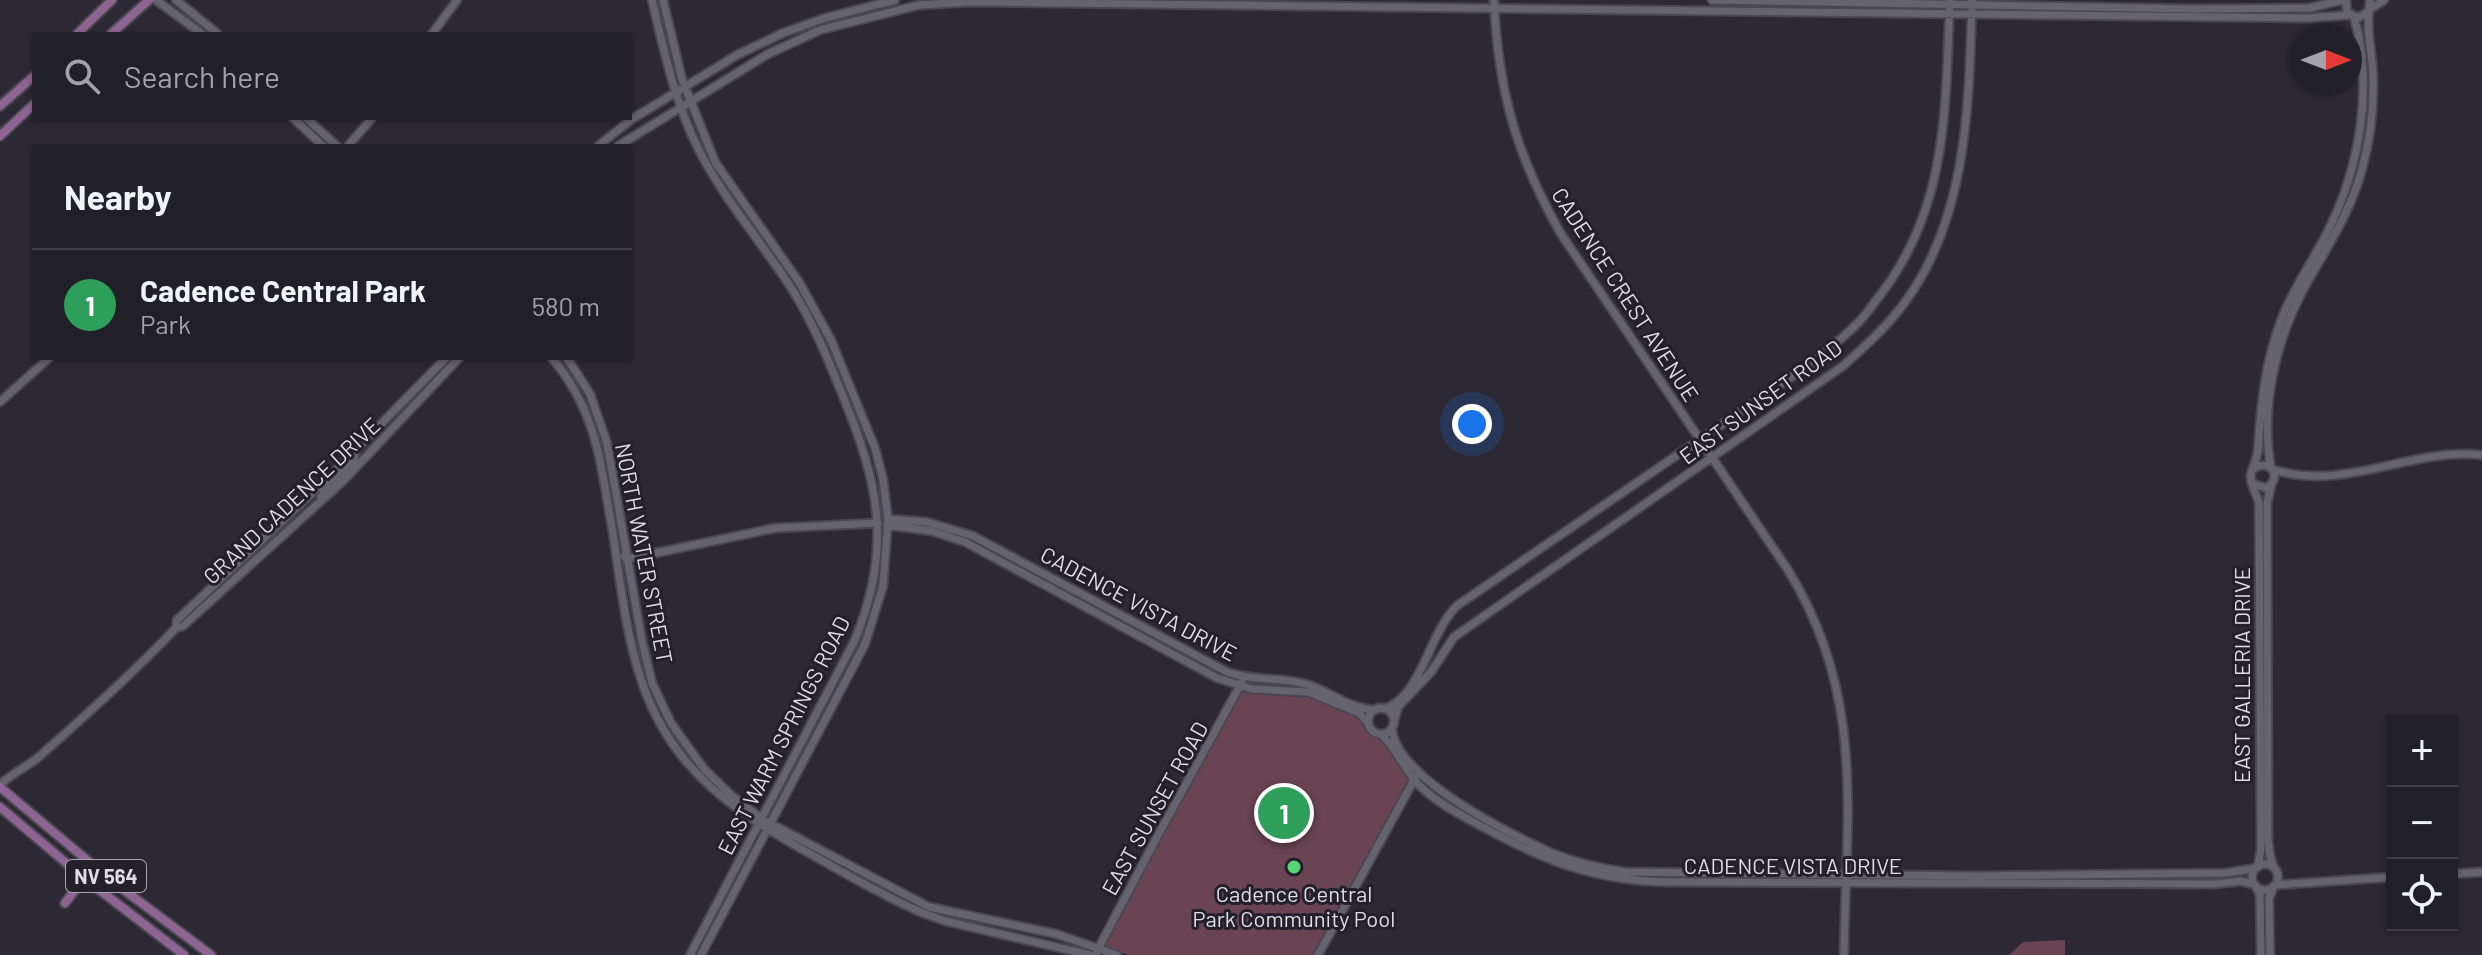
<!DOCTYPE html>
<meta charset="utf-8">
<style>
:root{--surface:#211f28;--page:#2d2c34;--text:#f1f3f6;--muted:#a2a2a8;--line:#3e3d45;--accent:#8c9099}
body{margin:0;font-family:Barlow,sans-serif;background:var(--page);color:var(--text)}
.controls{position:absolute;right:24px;bottom:24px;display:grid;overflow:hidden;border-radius:0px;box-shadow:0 2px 6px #0004}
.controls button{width:72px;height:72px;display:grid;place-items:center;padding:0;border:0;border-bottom:2px solid var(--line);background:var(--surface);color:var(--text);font:40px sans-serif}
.compass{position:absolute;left:2290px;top:24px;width:72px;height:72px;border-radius:50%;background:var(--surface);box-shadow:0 2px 6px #0004;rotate:90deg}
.you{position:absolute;left:1472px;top:424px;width:28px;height:28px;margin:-20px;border:6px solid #fff;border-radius:50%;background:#1a73e8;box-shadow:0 0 0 12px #1a73e833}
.badge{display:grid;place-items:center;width:52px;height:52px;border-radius:50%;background:var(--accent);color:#fff;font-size:26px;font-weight:700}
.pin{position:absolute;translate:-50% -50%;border:4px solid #fff;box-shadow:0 2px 8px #0006}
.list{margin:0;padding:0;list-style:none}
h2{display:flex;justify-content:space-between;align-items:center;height:104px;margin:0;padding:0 32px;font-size:34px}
h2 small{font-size:26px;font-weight:400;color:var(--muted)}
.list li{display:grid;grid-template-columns:52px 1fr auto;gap:24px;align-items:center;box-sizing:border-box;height:112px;padding:0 32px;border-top:2px solid var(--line)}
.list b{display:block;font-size:30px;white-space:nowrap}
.list p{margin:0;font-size:26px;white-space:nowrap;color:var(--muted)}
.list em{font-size:26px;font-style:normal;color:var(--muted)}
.icon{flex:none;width:44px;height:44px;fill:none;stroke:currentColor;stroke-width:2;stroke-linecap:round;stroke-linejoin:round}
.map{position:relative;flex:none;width:2482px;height:955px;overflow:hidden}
.search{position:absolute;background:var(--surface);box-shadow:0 2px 6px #0004;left:32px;top:32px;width:600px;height:88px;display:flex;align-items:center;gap:20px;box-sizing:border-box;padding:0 28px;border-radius:0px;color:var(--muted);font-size:30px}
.panel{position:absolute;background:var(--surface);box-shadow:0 2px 6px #0004;left:32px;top:144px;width:600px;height:216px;border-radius:0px}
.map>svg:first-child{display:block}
.green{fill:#6a4452}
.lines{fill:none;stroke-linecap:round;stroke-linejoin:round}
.secondary-casing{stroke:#494750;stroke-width:11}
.primary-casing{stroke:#494750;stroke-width:12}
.secondary{stroke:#666370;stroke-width:7}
.primary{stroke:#8e6493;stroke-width:8}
.poi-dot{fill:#55d672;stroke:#23202b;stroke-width:3}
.labels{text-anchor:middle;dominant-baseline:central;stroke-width:6;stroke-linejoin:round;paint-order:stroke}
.shield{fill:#23202b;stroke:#a6a4ac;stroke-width:2}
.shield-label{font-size:20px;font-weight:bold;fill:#dedce4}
.street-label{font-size:22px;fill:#dedce4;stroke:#23202b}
.poi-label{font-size:22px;fill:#dedce4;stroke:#23202b}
</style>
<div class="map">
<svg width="2482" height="955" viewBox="0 0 2482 955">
<rect width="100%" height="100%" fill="#2c2935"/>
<path class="green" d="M1242,689l64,6 56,22 10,15 15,10 25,38 -97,175h-186l-27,-8z
M2065,940v15h-56l14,-13z"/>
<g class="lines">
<defs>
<path id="secondary" d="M156,0l46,34
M176,0l42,34
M652,0c12,51 23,103 47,150 25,49 61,90 91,136 21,32 36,67 50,103 38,91 54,156 15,251l-165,315
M663,0l19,79 33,83 84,120 32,58 44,108 8,31 5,40 -5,67 -18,58 -164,311
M1494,0c4,90 22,155 67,234l227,336c78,126 58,244 56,385
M1712,0l485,9 112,-1 34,-8
M2346,0l1,12 11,6 11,-7 1,-11
M2370,9l14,-9
M432,34l25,-34
M293,118l30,28
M306,118l31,28
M348,146l24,-28
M598,146l34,-27 105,-64 46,-22 42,-15 70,-18
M618,146l150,-92 52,-24 99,-25 50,-3 1339,16 42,-3
M552,358c45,54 48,103 60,169 8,51 13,105 30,155 30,90 95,131 174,175 33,19 67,38 102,54l27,10 145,34
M567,358l23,36 17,49 35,198 10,42 19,40 33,46 27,26 31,24 167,88 127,27 61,21
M0,402l49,-44
M2271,468c-11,-59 4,-125 32,-178 22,-40 47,-76 59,-121 8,-29 12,-60 11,-91 0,-22 -7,-44 -4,-67
M2272,469c72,24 138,-22 210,-14
M2254,484l12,4c17,-9 5,-30 -11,-20
M2271,486l-4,17 1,336 2,17 4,12
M321,497l4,-7 30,-32v-8
M888,519l39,3 46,14 254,136c27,10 56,4 82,13 23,8 42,24 66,25
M887,525l45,6 33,11 252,136 35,11 56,3 51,21 9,10
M624,556l3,3 148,-31 103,-5
M176,628l1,-8 148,-139 121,-123
M1368 721a13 13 0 1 1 26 0a13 13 0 1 1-26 0Z
M1384,709c38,-12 45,-78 74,-104l358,-245c14,-12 29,-24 42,-37 8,-8 15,-19 23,-29 68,-89 64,-188 69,-294
M1394,721l4,-14 33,-35 23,-35 389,-271c20,-18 39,-35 56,-56 69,-86 70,-206 73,-310
M1392,729c4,48 114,103 155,122 25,11 51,17 78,21l353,4 248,-3 30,-5
M1380,734c18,14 24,38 41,53 18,17 40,28 62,40 62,34 113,54 185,55l547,2 26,-3 14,4
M0,785c12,-12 27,-18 40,-29 46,-41 93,-83 136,-128l7,-2 160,-145 116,-123
M2252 877a13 13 0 1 1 26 0a13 13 0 1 1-26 0Z
M2258,867l3,-18 -2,-346c-2,-8 -10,-21 -8,-29 2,-8 6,-15 7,-24 3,-46 7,-88 24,-132 12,-31 31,-57 46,-87 32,-64 46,-145 26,-214
M2452,874l30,-2
M2275,885l117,-8
M2256,887l4,8 1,60
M1095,955l61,-116 86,-157
M1318,955l97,-177
M2270,955l-1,-57 4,-10"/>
<path id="primary" d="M77,34l35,-34
M111,34l38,-34
M0,106l34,-30
M0,136l34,-32
M0,787l112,94 99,74
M0,807l84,71 100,77
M65,903l19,-25"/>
</defs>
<use href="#secondary" class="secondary-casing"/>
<use href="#primary" class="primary-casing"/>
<use href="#secondary" class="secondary"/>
<use href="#primary" class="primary"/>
</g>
<circle class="poi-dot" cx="1294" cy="867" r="8"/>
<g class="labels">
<rect class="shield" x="66" y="860" width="80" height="32" rx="6"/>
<g class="shield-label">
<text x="106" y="876">NV 564</text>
</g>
<g class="street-label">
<text transform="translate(1626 294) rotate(57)">CADENCE CREST AVENUE</text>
<text transform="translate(1760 401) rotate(-36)">EAST SUNSET ROAD</text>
<text transform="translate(291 500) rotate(-43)">GRAND CADENCE DRIVE</text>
<text transform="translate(645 553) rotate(79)">NORTH WATER STREET</text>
<text transform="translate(1139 603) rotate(28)">CADENCE VISTA DRIVE</text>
<text transform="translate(2241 675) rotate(-90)">EAST GALLERIA DRIVE</text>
<text transform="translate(783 735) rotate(-63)">EAST WARM SPRINGS ROAD</text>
<text transform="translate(1154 808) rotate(-61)">EAST SUNSET ROAD</text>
<text x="1793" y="865">CADENCE VISTA DRIVE</text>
</g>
<g class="poi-label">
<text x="1294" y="893">Cadence Central<tspan x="1294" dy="25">Park Community Pool</tspan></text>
</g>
</g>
</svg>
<div class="controls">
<button>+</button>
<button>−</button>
<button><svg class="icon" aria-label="locate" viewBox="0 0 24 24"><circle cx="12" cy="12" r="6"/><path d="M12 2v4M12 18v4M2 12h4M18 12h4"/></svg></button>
</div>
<svg class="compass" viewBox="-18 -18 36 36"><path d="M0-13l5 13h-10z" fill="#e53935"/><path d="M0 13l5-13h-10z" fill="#a2a2a8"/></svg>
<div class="you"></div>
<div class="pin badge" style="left:1284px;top:813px;background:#2e9e5b">1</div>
<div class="search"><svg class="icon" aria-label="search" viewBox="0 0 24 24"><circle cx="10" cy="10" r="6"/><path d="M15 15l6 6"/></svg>Search here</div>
<section class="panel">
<h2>Nearby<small></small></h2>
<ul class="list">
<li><span class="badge" style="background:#2e9e5b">1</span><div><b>Cadence Central Park</b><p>Park</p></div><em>580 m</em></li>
</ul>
</section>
</div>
